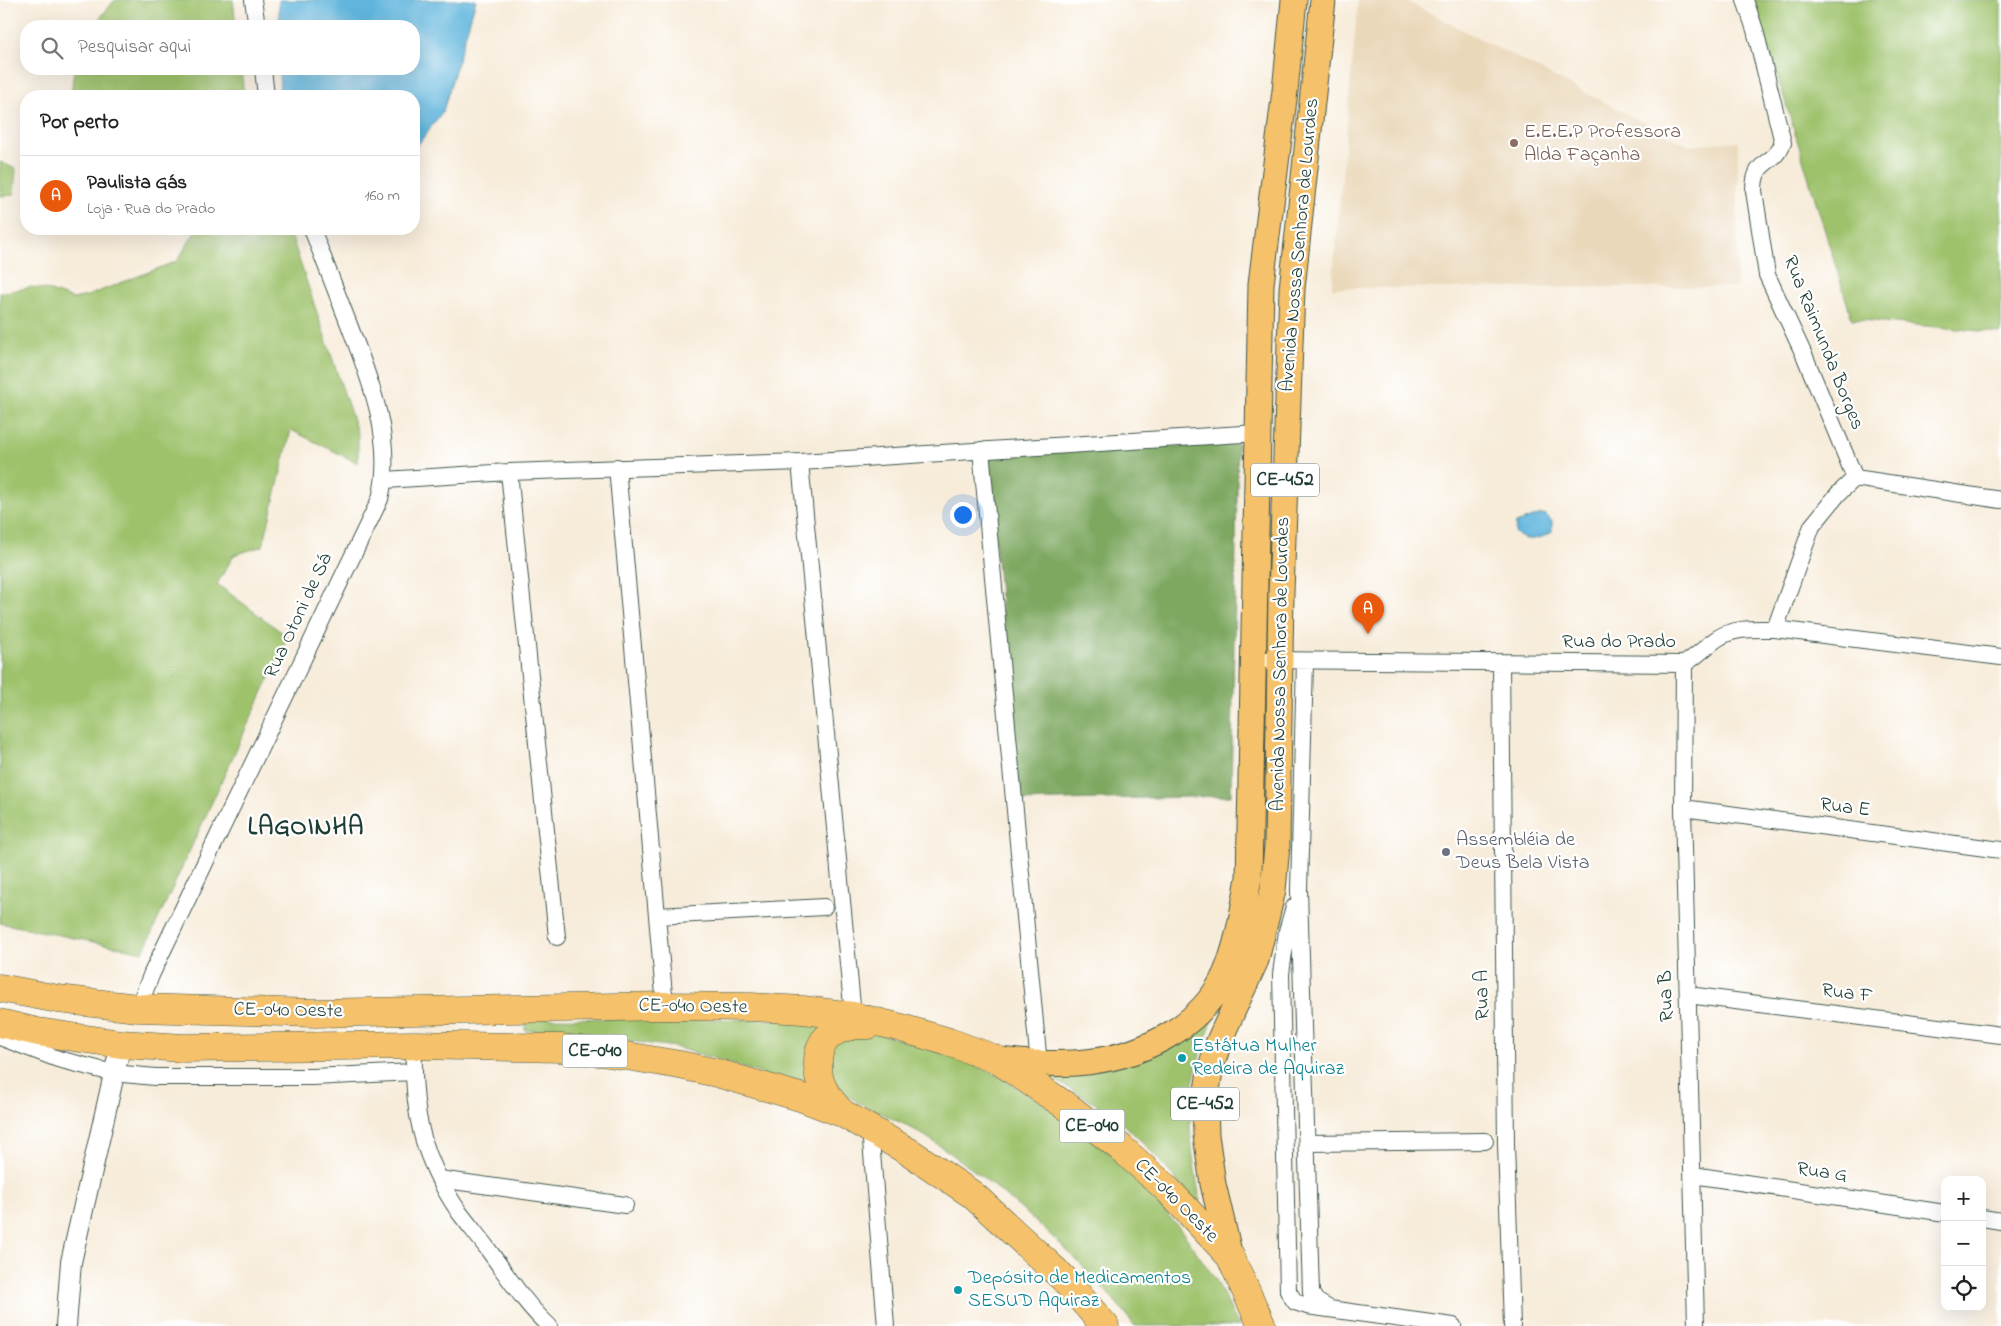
<!DOCTYPE html>
<html lang="pt">
<meta charset="utf-8">
<style>
:root{--surface:#fff;--page:#f6f6f6;--text:#222;--muted:#767676;--line:#e0e0e0;--accent:#ea580c}
body{margin:0;font-family:"Indie Flower",sans-serif;background:var(--page);color:var(--text)}
.controls{position:absolute;right:15px;bottom:15px;display:grid;overflow:hidden;border-radius:10px;box-shadow:0 5px 20px #0002}
.controls button{width:45px;height:45px;display:grid;place-items:center;padding:0;border:0;border-bottom:1px solid var(--line);background:var(--surface);color:var(--text);font:25px sans-serif}
.you{position:absolute;left:962px;top:514px;width:18px;height:18px;margin:-12px;border:4px solid #fff;border-radius:50%;background:#1a73e8;box-shadow:0 0 0 8px #1a73e833}
.badge{display:grid;place-items:center;width:32px;height:32px;border-radius:50%;background:var(--accent);color:#fff;font-size:16px;font-weight:700}
.pin{position:absolute;translate:-50% -41px;filter:drop-shadow(0 1px 2px #0008)}
.pin::after{content:'';position:absolute;top:26px;width:18px;height:15px;background:inherit;clip-path:polygon(0 0,100% 0,50% 100%)}
.list{margin:0;padding:0;list-style:none}
h2{display:flex;justify-content:space-between;align-items:center;height:65px;margin:0;padding:0 20px;font-size:21px}
h2 small{font-size:16px;font-weight:400;color:var(--muted)}
.list li{display:grid;grid-template-columns:32px 1fr auto;gap:15px;align-items:center;box-sizing:border-box;height:80px;padding:0 20px;border-top:1px solid var(--line)}
.list b{display:block;font-size:19px;white-space:nowrap}
.list p{margin:0;font-size:16px;white-space:nowrap;color:var(--muted)}
.list em{font-size:16px;font-style:normal;color:var(--muted)}
.icon{flex:none;width:28px;height:28px;fill:none;stroke:currentColor;stroke-width:2;stroke-linecap:round;stroke-linejoin:round}
.map{position:relative;flex:none;width:2001px;height:1326px;overflow:hidden}
.search{position:absolute;background:var(--surface);box-shadow:0 5px 20px #0002;left:20px;top:20px;width:400px;height:55px;display:flex;align-items:center;gap:12px;box-sizing:border-box;padding:0 18px;border-radius:20px;color:var(--muted);font-size:19px}
.panel{position:absolute;background:var(--surface);box-shadow:0 5px 20px #0002;left:20px;top:90px;width:400px;height:145px;border-radius:20px}
.map>svg:first-child{display:block}
.built{fill:#ead8ba}
.green{fill:#9ec26c;stroke:#5e8050}
.forest{fill:#7ea860;stroke:#4e724a}
.water{fill:#61b5dd;stroke:#407988}
.lines{fill:none;stroke-linecap:round;stroke-linejoin:round}
.minor-casing{stroke:#3f574d;stroke-width:18}
.tertiary-casing{stroke:#3f574d;stroke-width:22}
.primary-casing{stroke:#3f574d;stroke-width:27}
.trunk-casing{stroke:#3f574d;stroke-width:29}
.minor{stroke:#fff;stroke-width:16}
.tertiary{stroke:#fff;stroke-width:20}
.primary{stroke:#f5c16b;stroke-width:25}
.trunk{stroke:#f5c16b;stroke-width:28}
.education-dot{fill:#8d6e63;stroke:#fff;stroke-width:2}
.worship-dot{fill:#6b7280;stroke:#fff;stroke-width:2}
.culture-dot{fill:#0f9aa8;stroke:#fff;stroke-width:2}
.labels{text-anchor:middle;dominant-baseline:central;stroke-width:4.5;stroke-linejoin:round;paint-order:stroke}
.shield{fill:#fff;stroke:#627771;stroke-width:1}
.shield-label{font-size:19px;font-weight:bold;fill:#1f3d34}
.education-label{font-size:20px;fill:#785e54;stroke:#fff;text-anchor:start}
.street-label{font-size:20px;fill:#1f3d34;stroke:#fff}
.worship-label{font-size:20px;fill:#5b616d;stroke:#fff;text-anchor:start}
.culture-label{font-size:20px;fill:#0d838f;stroke:#fff;text-anchor:start}
.district-label{font-size:25px;font-weight:bold;letter-spacing:1px;fill:#1f3d34;stroke:#fff}
</style>
<div class="map">
<svg width="2001" height="1326" viewBox="0 0 2001 1326">
<rect width="100%" height="100%" fill="#fff"/>
<filter id="ink" filterUnits="userSpaceOnUse"><feTurbulence type="fractalNoise" baseFrequency=".02" numOctaves="2"/><feDisplacementMap in="SourceGraphic" scale="10" xChannelSelector="R" yChannelSelector="G"/><feConvolveMatrix kernelMatrix="1 2 1 2 8 2 1 2 1" color-interpolation-filters="sRGB"/></filter>
<filter id="wash" filterUnits="userSpaceOnUse"><feTurbulence type="fractalNoise" baseFrequency=".0096" numOctaves="4" result="noise"/><feDisplacementMap in="SourceGraphic" scale="20" xChannelSelector="R" yChannelSelector="G"/><feGaussianBlur stdDeviation="1.12" result="paint"/><feColorMatrix in="noise" values="0 0 0 0 0 0 0 0 0 0 0 0 0 0 0 0 0 1.4 0 .05"/><feComposite in="paint" operator="in"/></filter>
<g filter="url(#wash)">
<rect width="100%" height="100%" fill="#f7ecda"/>
<path class="built" d="M1358,0h46l285,146 49,-5 -1,146 -405,1z"/>
<path class="green" d="M115,0h118l3,26h-143z
M1754,0h247v333l-149,-14z
M74,69h167l3,27h-173z
M0,162l16,7 -2,26 -14,1z
M192,229h97l69,206v28l-67,-33 -28,116 -29,9 -17,29 71,53 -145,315 -143,-29v-630l32,-6 16,3 25,9 14,-3 90,-35 18,-29z
M1209,1014l5,4c-13,30 -24,62 -24,96 -1,31 7,64 11,95 -26,-30 -51,-63 -82,-88 -22,-18 -47,-31 -72,-45z
M525,1018l306,2 -19,71 -83,-28 -54,-16 -93,-12 -57,-5z
M868,1031l59,16 67,26 84,52 53,47 50,58 35,50 23,46h-104c-37,-48 -81,-90 -128,-129 -29,-24 -60,-48 -92,-67 -27,-15 -56,-24 -81,-43l-7,-41z"/>
<path class="forest" d="M1238,444l-7,352 -212,5 -32,-348z"/>
<path class="water" d="M279,0h197l-33,111 -29,39v-54h-134l-1,-27h135v-43h-135z
M1541,514l5,1 6,6v11c-11,7 -28,12 -37,0l1,-9z"/>
</g>
<g filter="url(#ink)">
<g class="lines">
<defs>
<path id="minor" d="M253,0l4,26
M1745,0l10,30 28,113c-10,24 -29,15 -29,48l13,84 38,82 50,121
M263,69l3,27
M981,450l58,615
M800,462l53,554
M617,467l48,539
M509,472l48,465
M385,480l124,-8 291,-10 458,-29
M1775,629l37,-103 26,-32 17,-16 146,22
M1254,660l430,4c12,-7 22,-18 34,-26 17,-11 38,-9 57,-9l226,28
M1305,661l-6,229 12,403 5,8 12,7
M1501,663l5,481 6,182
M1684,664l-1,144 13,518
M1683,808l318,42
M1294,907l-7,24 -6,43 7,317 7,11 12,4 146,20
M657,916l167,-9
M1688,995l313,40
M138,1008l14,-35 228,-474c15,-60 -11,-122 -32,-177 -12,-31 -24,-62 -36,-93
M0,1037l58,22 55,14 42,4h158l100,-5
M414,1045c-2,66 7,111 45,167 9,12 19,24 28,36 20,27 37,55 62,78
M870,1128l16,198
M1307,1143l178,-2
M1693,1175l252,38
M439,1179l186,26
M1982,1218l19,3"/>
<path id="tertiary" d="M66,1326l5,-64 50,-218"/>
<path id="primary" d="M998,1060c63,7 120,7 176,-28 21,-14 39,-32 50,-55 14,-31 19,-67 25,-99l12,-594 24,-193 9,-91
M1230,1256l-17,-72 -7,-49 -1,-32 5,-32 9,-30 37,-81 17,-70 4,-44 4,-253 11,-304 31,-289"/>
<path id="trunk" d="M0,988l58,11 80,9 178,5 349,-7 86,1 52,3 50,6 45,11 51,15 49,18 74,50 49,38 46,41 63,67 32,70
M0,1023l38,9 83,12 63,4 230,-3 146,3 49,5 71,12 37,8 83,24 42,16 69,40 62,42 90,83 42,48
M842,1113c-7,-7 -14,-15 -19,-25 -4,-7 -5,-15 -5,-23 -1,-31 23,-41 51,-40"/>
</defs>
<use href="#minor" class="minor-casing"/>
<use href="#tertiary" class="tertiary-casing"/>
<use href="#primary" class="primary-casing"/>
<use href="#trunk" class="trunk-casing"/>
<use href="#minor" class="minor"/>
<use href="#tertiary" class="tertiary"/>
<use href="#primary" class="primary"/>
<use href="#trunk" class="trunk"/>
</g>
</g>
<circle class="education-dot" cx="1514" cy="143" r="5"/>
<circle class="worship-dot" cx="1446" cy="852" r="5"/>
<g class="culture-dot">
<circle cx="1182" cy="1058" r="5"/>
<circle cx="958" cy="1290" r="5"/>
</g>
<g class="labels">
<g class="shield">
<rect x="1251" y="463.5" width="68" height="33" rx="4"/>
<rect x="562.5" y="1034.5" width="65" height="33" rx="4"/>
<rect x="1171" y="1087.5" width="68" height="33" rx="4"/>
<rect x="1059.5" y="1109.5" width="65" height="33" rx="4"/>
</g>
<g class="shield-label">
<text x="1285" y="480">CE-452</text>
<text x="595" y="1051">CE-040</text>
<text x="1205" y="1104">CE-452</text>
<text x="1092" y="1126">CE-040</text>
</g>
<g class="education-label">
<text x="1524" y="132">E.E.E.P Professora<tspan x="1524" dy="23">Alda Façanha</tspan></text>
</g>
<g class="street-label">
<text transform="translate(1300 245) rotate(-85)">Avenida Nossa Senhora de Lourdes</text>
<text transform="translate(1823 343) rotate(68)">Rua Raimunda Borges</text>
<text transform="translate(299 616) rotate(-65)">Rua Otoni de Sá</text>
<text x="1619" y="642">Rua do Prado</text>
<text transform="translate(1281 664) rotate(-89)">Avenida Nossa Senhora de Lourdes</text>
<text transform="translate(1845 808) rotate(7)">Rua E</text>
<text transform="translate(1847 994) rotate(7)">Rua F</text>
<text transform="translate(1483 995) rotate(-91)">Rua A</text>
<text transform="translate(1667 996) rotate(-92)">Rua B</text>
<text transform="translate(693 1007) rotate(1)">CE-040 Oeste</text>
<text transform="translate(288 1011) rotate(1)">CE-040 Oeste</text>
<text transform="translate(1822 1173) rotate(8)">Rua G</text>
<text transform="translate(1176 1201) rotate(45)">CE-040 Oeste</text>
</g>
<g class="worship-label">
<text x="1456" y="840">Assembléia de<tspan x="1456" dy="23">Deus Bela Vista</tspan></text>
</g>
<g class="culture-label">
<text x="1192" y="1046">Estátua Mulher<tspan x="1192" dy="23">Redeira de Aquiraz</tspan></text>
<text x="968" y="1278">Depósito de Medicamentos<tspan x="968" dy="23">SESUD Aquiraz</tspan></text>
</g>
<g class="district-label">
<text x="306" y="828">LAGOINHA</text>
</g>
</g>
</svg>
<div class="controls">
<button>+</button>
<button>−</button>
<button><svg class="icon" aria-label="locate" viewBox="0 0 24 24"><circle cx="12" cy="12" r="6"/><path d="M12 2v4M12 18v4M2 12h4M18 12h4"/></svg></button>
</div>
<div class="you"></div>
<div class="pin badge" style="left:1368px;top:634px">A</div>
<div class="search"><svg class="icon" aria-label="search" viewBox="0 0 24 24"><circle cx="10" cy="10" r="6"/><path d="M15 15l6 6"/></svg>Pesquisar aqui</div>
<section class="panel">
<h2>Por perto<small></small></h2>
<ul class="list">
<li><span class="badge">A</span><div><b>Paulista Gás</b><p>Loja · Rua do Prado</p></div><em>160 m</em></li>
</ul>
</section>
</div>
